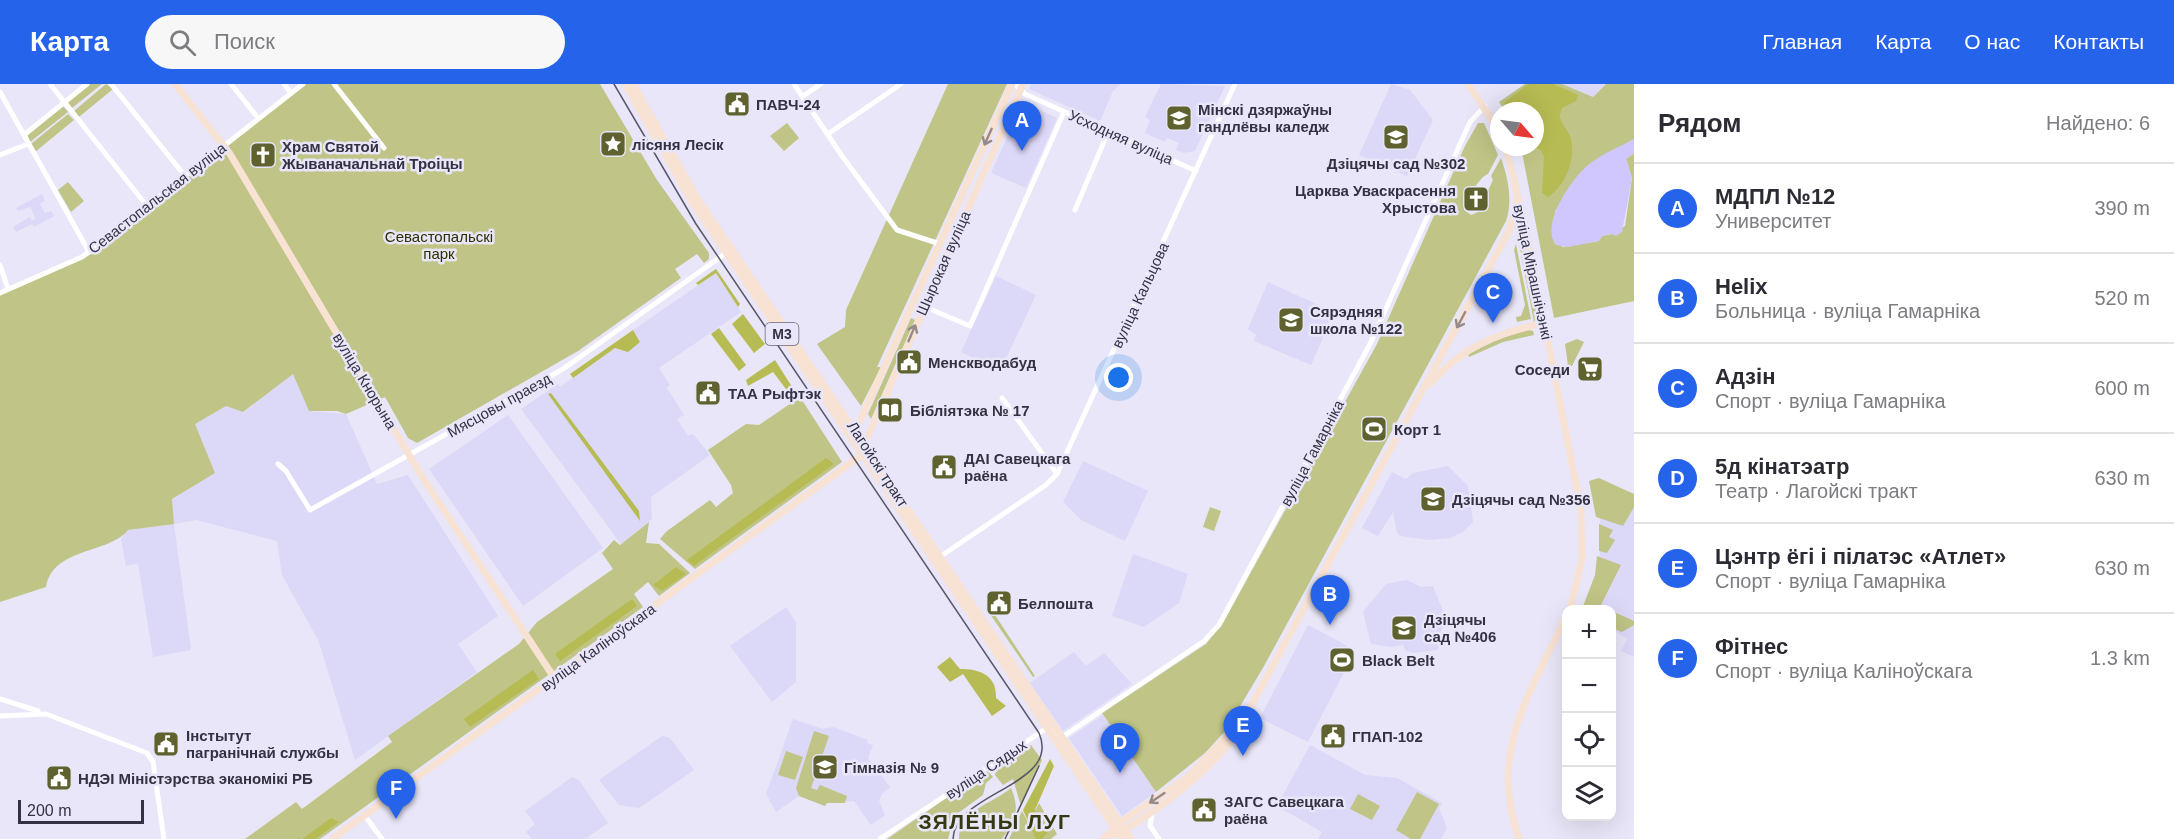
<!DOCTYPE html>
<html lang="ru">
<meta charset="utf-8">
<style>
:root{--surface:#fff;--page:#f7f7f7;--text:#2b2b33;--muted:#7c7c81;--line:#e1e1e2;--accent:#2563eb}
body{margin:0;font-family:Helvetica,sans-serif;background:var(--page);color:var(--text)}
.controls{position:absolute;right:18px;bottom:18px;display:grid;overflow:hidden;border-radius:12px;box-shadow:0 6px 24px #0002}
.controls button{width:54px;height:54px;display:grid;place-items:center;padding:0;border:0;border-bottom:2px solid var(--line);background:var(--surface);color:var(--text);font:30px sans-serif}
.compass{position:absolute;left:1490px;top:18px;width:54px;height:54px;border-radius:50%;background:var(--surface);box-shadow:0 6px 24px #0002;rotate:118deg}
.scale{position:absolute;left:18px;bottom:15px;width:126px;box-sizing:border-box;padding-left:6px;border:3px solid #333142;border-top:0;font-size:16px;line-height:21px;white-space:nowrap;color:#333142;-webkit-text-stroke:4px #e8e6f8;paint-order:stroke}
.you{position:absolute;left:1119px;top:294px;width:21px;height:21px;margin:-15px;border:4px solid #fff;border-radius:50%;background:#1a73e8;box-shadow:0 0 0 9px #1a73e833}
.badge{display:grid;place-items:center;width:39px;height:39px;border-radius:50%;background:var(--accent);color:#fff;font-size:20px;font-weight:700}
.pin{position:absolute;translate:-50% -50px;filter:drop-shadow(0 2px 3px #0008)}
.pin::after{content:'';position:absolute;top:32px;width:21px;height:18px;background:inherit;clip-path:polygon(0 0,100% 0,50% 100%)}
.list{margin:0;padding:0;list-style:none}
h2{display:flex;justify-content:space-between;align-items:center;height:78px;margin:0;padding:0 24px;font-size:26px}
h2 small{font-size:20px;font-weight:400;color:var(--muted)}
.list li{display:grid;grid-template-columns:39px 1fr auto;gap:18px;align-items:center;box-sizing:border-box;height:90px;padding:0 24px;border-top:2px solid var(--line)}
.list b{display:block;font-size:22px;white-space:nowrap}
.list p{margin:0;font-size:20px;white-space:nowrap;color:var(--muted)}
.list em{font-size:20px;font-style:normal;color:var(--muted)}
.icon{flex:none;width:33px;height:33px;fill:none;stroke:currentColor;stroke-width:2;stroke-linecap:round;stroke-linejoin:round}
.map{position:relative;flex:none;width:1634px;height:755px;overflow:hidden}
header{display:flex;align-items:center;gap:36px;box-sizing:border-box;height:84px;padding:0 30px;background:var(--accent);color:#fff}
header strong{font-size:28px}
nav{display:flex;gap:33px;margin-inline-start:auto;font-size:21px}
.search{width:420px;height:54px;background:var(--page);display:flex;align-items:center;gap:15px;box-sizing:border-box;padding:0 21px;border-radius:33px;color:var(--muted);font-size:22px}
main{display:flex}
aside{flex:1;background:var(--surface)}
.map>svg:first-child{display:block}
.built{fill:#dcd8f8}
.green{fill:#c0c486}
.forest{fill:#b7bb53}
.water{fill:#cfc7fe}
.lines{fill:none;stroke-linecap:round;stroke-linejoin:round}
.minor{stroke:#fff;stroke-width:5}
.major{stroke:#f8e2d4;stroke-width:7}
.tram{stroke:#585667;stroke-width:1.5}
.oneway{stroke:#968a8b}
.labels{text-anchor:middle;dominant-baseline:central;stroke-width:5;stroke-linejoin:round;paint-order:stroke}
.shield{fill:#e8e6f8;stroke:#696779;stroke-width:1.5}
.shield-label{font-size:14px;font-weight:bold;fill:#333142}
.poi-label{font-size:15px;font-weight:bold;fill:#333142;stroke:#e8e6f8;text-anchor:start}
.street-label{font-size:15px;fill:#333142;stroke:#e8e6f8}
.park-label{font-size:15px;fill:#2d2e01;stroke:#e8e6f8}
.district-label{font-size:21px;font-weight:bold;letter-spacing:1.5px;fill:#36380f;stroke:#e8e6f8}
</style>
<header>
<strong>Карта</strong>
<div class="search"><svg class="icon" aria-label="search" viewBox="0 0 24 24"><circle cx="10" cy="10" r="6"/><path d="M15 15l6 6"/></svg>Поиск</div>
<nav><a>Главная</a><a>Карта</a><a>О нас</a><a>Контакты</a></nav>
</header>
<main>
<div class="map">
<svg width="1634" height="755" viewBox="0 0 1634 755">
<rect width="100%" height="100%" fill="#e8e6f8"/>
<path class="built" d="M1031,0h90l-8,7 -13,30 -71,-32z
M1161,0l64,2 -30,65 -12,2 -7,-3 3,-7 -12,-5 -2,4 -20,-9 5,-13 -5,-3z
M1391,0l19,6 23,30 -26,56 -48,-21z
M1562,0h43l-12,13z
M1023,18l34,16 -31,70 -35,-15z
M42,110l3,7 -5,3 5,9 6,-2 3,5 -20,11 -2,-3 -16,8 -3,-5 17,-10 2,4 4,-2 -6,-12 -12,4 -2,-3z
M716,189l25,39 -82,56 11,17 -3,3 17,27 -7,4 11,17 5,-2 17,21 -59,42 1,22 -31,25 -100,-135 37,-25 2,3 4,-3 51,-36 25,-6 -7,-12z
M996,192l40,19 -36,76 -39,-19z
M1268,198l66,30 -23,53 -57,-24 2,-6 -8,-6z
M293,289l16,38 37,3 31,70 31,-9 90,141 -40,28 19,28 -122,88 -36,-118 -37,-67 -5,-34 -81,-21 -22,4 17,126 -38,7 -15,-94 -12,3 -5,-27 7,-9 46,-6 -2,-25 43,-26 -20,-49 31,-18 18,6z
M508,331l95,133 -80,58 -94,-137z
M1083,377l65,30 -23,50 -44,-21 -18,-18z
M1448,382l20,20 5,36 -10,10 -13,6 -21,2 -29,-4 -3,-4 -4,-20 -15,24 -16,-8 30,-56 14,7 7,-6z
M1592,397l42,14v162l-13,-6 6,-12 -15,-10v-19h-25l11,-40 3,-29 -1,-20z
M1133,470l55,20 -9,29 -35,24 -32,-11z
M1407,496l14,7 12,-1 6,15 5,12 -6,37 -25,3 -8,-3 -2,-5 -13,2 -19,-3 -8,-32 23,-28z
M786,523l10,15v60l-24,20 -42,-56z
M1308,541l38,20 4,16 -42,81 -48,-24z
M1074,568l12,14 18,-13 28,31 -69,47 -33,-48z
M1103,631l53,77 -34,24 -53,-78z
M793,635l30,10 10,-2 35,13 -1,3 6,2 -5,13 22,29 -8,7 -3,7 6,14 -14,10 -17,-24 -27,2 -2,3 -26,-10 -23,16 -10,-18z
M662,652l8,2 24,32 -55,38 -20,-3 -20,-25z
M1310,661l55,30 32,3 45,25 -3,5 8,20 -6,11h-123l4,-7 -45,-26z
M572,693l7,3 29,43 -23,16h-53l-6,-7 9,-8 -10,-13z"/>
<path class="green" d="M89,0h13l-30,24 -5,-6z
M106,0l7,5 -34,28 -5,-6z
M303,0h297l57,96 52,73v6l-5,4 -7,-9 -22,15 6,9 -103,73 -161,92 -9,-5 -23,-41 -39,17 -9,-3h-28l-16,-37 -50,38 -17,-6 -31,18 20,49 -43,26 2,25 -46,6c-19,24 -75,17 -82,57l-46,15v-307l88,-39z
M948,0h59l-130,283h4l-20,39 -44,-62 28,-17 1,-17z
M1525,0h37l31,13 13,-13h28v55l-48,28 -31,44 7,36 37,-6 3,-5 10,-2 13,-8 7,-48 -6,-19 8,-6v148l-80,17 -33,-171h14v-36h-30l-6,-9z
M62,21l6,7 -38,30 -3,-8z
M68,30l6,6 -39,32 -4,-8z
M787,39l12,15 -15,13 -14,-15z
M1478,39h6l14,32 -10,19c-8,2 -23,27 -24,36l7,5 7,-3 15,-32 -2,-4 10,-18c7,20 12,43 5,63l-242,445 -38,64 -21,23 -49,39 -54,-79 104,-69 18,-23 153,-277 88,-198z
M68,98l16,19 -13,11 -13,-22z
M1517,149l5,3 16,79 -4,7z
M1516,160l15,75 -14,3 -1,-5 5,-1 4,-11 -11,-55z
M911,234l4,2 -44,99 -3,-5z
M1528,246l5,1 1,4 -31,7 -34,15 -1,-3 39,-19z
M1577,255l7,3 -12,24h-4l-3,-22z
M800,313l42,65 -147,107 -35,-30 7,-8 43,-31 6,7 17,-14 -2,-8 -23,-35 38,-26 13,1z
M1599,394l35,16v13l-11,19 -27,-9 -7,-36z
M1210,423l11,4 -7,20 -11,-4z
M649,438l-3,21 13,1 31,29 -31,23 -11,-14 -14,12 9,13 -323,232h-75l51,-37 6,7 90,-67 -4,-6 131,-92 18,-22 76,-53 -11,-16 12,-13 6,5z
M1599,440l14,6 -4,7 6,3 -8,13 -8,-2z
M1597,472l24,9 -22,44h-17l13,-34z
M991,525l44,67 -2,1 -45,-66z
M1612,527l22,10v4l-12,7 -10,-4z
M814,647l15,5 -18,52 6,2 3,-5 27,11 -2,7h-18l-2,3 -26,-10 -3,-8z
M1031,661l11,15 -21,46 -8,-27 -10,6 -8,-10 1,-5z
M786,667l17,6 -8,23 -17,-5z
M987,686l6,7 -7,6 -3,12 -29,21 -6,23h-61z
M1011,704c9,21 5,32 -9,51h-43c0,-29 35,-36 52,-51z
M1417,708l22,12 -19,35h-9l-15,-9z
M1358,710l22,12 -8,14 -22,-11z
M1039,719l18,31 -6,5h-42l13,-28 7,13z"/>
<path class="forest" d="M1528,0h25l25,11 -2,6 -14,7 -2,6c-1,9 7,14 10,22 7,20 -4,50 -22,61l-6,-4 2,-36 -3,-7 -8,-3 2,-36h-25l-6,-8z
M716,185l24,35 -2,3 -22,-34 -18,12 -2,-2z
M743,230l22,30 -11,9 -22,-29z
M719,244l27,37 -7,6 -28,-37z
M633,246l7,12 -12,10 -13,-4 -42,30 -3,-4z
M775,276l19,30 -5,3 -16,-21 -25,14 -2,-6z
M551,309l88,118 1,10 -92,-127z
M826,374l8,6 -140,102 -7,-6z
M676,483l10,7 -24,17 -9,-6z
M632,515l5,7 -77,55 -5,-7z
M950,573l10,12c18,0 37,5 36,29l10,8 -14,10 -29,-42 -13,8 -13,-15z
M533,586l6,9 -69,48 -6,-8z
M1050,675l4,7 -19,44 13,22 -6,7h-6l-13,-29z
M331,734l8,4 -24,17h-13z"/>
<path class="water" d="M1634,55v14l-8,6 6,19 -10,54 -6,4 -4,-2 -10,2 -3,5 -31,6 -12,-2c-16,-21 16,-67 33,-81 13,-10 30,-17 45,-25z"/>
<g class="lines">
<path class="minor" d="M50,0l97,122
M111,0l74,92
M231,0l27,34
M284,0l7,9
M334,0l50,64
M794,0l48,72 55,74 43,14
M1015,0l10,10 171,77
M0,8l89,160
M803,12l18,-12
M828,50l73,-50
M24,51l63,-51
M0,71l28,-11
M1075,126l33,-78
M0,181l8,24
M0,209l82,-36 221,-173
M923,222l47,20 94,-214
M1002,314l55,76
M278,380l8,7 24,39 253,-141 163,-116
M941,472l105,-71 11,-11 178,-390
M0,615l38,12
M0,632l46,-2 101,39 6,9 11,77
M1061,654l143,-97 15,-16 151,-281 100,-222 15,-16
M1152,729l-2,13 9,13
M365,732l17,23
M880,755l167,-111 15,9"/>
<path class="major" d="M175,0l55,70 194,326 131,199
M625,0l67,118 430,637
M633,0l64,114 434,641
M1468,0l31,47
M1506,63l21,88 54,275 1,49 -12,51
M1430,300c31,-37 68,-51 114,-61
M855,348l157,-348
M864,361l159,-361
M1108,751l10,-1c43,-26 83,-56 115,-95l276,-508 7,-24 1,-16
M332,755l531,-385
M1103,755l17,-16 68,-46 49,-51
M1519,755c-31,-88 11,-145 47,-222"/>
<path class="tram" d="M614,0l82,140 343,509c23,53 -85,59 -86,106
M1005,755l34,-73"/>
</g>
<defs><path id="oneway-shaft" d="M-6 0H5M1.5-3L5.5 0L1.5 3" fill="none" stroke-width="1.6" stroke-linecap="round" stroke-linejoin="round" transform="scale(1.5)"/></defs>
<g class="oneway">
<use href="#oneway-shaft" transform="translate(988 53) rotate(114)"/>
<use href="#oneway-shaft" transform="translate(1461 236) rotate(118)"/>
<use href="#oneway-shaft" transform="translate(912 249) rotate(-67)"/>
<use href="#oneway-shaft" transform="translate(1157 714) rotate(146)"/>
</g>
<defs>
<symbol id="civic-square" viewBox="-11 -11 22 22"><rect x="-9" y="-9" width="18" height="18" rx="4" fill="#5f622f" stroke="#e8e6f8"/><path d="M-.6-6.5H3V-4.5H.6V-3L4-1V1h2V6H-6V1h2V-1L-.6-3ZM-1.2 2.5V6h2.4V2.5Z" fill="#fff"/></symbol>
<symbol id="university-square" viewBox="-11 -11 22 22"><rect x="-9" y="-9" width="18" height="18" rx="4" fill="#5f622f" stroke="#e8e6f8"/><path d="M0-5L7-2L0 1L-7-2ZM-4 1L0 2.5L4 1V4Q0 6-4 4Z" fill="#fff"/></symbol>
<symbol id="school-square" viewBox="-11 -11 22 22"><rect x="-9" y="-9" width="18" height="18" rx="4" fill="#5f622f" stroke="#e8e6f8"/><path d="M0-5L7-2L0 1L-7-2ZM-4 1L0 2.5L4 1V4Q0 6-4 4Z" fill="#fff"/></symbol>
<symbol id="sight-square" viewBox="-11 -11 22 22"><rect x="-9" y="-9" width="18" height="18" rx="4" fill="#5f622f" stroke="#e8e6f8"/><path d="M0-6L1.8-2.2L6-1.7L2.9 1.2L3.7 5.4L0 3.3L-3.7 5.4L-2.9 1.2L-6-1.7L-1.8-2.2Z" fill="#fff"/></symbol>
<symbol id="church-square" viewBox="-11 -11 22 22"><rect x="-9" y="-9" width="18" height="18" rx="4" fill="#5f622f" stroke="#e8e6f8"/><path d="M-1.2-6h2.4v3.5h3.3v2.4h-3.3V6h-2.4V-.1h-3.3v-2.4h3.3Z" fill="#fff"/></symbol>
<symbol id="supermarket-square" viewBox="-11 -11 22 22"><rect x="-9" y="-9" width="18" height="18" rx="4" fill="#5f622f" stroke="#e8e6f8"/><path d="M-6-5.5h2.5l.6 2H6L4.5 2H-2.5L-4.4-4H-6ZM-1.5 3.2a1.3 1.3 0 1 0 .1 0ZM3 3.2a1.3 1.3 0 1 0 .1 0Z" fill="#fff"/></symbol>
<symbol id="library-square" viewBox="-11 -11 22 22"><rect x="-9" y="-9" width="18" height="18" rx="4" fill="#5f622f" stroke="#e8e6f8"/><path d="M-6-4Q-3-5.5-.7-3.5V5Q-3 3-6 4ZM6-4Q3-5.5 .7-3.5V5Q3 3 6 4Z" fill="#fff"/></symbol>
<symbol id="stadium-square" viewBox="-11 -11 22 22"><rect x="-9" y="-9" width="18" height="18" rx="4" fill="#5f622f" stroke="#e8e6f8"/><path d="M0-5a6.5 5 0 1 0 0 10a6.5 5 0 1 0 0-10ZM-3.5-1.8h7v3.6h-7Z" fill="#fff"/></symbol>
</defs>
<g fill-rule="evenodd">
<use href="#civic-square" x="722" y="5" width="30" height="30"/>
<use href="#university-square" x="1164" y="19" width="30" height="30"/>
<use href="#school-square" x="1381" y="38" width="30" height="30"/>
<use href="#sight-square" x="598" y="45" width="30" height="30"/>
<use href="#church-square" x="248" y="56" width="30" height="30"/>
<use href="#church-square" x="1461" y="100" width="30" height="30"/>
<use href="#school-square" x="1276" y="221" width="30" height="30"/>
<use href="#civic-square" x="894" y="263" width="30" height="30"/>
<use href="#supermarket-square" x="1575" y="270" width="30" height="30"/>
<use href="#civic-square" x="693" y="294" width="30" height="30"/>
<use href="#library-square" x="875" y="311" width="30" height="30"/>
<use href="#stadium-square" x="1359" y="330" width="30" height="30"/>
<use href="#civic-square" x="929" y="368" width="30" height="30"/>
<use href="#school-square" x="1418" y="400" width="30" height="30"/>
<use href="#civic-square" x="984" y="504" width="30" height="30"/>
<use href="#school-square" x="1389" y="529" width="30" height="30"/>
<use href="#stadium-square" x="1327" y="561" width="30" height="30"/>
<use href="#civic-square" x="1318" y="637" width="30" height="30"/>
<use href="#civic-square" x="151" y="645" width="30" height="30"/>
<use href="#school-square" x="810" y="668" width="30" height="30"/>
<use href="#civic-square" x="44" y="679" width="30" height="30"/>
<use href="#civic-square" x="1189" y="711" width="30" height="30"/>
</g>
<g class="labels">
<rect class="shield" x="765.5" y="239" width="33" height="22" rx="4.5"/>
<g class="shield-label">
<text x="782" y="250">М3</text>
</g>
<g class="poi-label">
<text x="756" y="20">ПАВЧ-24</text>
<text x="1198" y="25">Мінскі дзяржаўны<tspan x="1198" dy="17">гандлёвы каледж</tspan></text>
<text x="632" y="60">лісяня Лесік</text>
<text x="282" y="62">Храм Святой<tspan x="282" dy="17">Жываначальнай Троіцы</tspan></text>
<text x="1396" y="79" text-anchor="middle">Дзіцячы сад №302</text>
<text x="1456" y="106" text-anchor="end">Царква Уваскрасення<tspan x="1456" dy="17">Хрыстова</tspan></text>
<text x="1310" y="227">Сярэдняя<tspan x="1310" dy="17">школа №122</tspan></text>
<text x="928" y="278">Менскводабуд</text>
<text x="1570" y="285" text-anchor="end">Соседи</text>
<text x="728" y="309">ТАА Рыфтэк</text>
<text x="910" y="326">Бібліятэка № 17</text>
<text x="1394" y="345">Корт 1</text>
<text x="964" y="374">ДАІ Савецкага<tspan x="964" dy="17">раёна</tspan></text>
<text x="1452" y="415">Дзіцячы сад №356</text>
<text x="1018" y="519">Белпошта</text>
<text x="1424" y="535">Дзіцячы<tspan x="1424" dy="17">сад №406</tspan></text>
<text x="1362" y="576">Black Belt</text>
<text x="186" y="651">Інстытут<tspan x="186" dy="17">пагранічнай службы</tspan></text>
<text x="1352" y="652">ГПАП-102</text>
<text x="844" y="683">Гімназія № 9</text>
<text x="78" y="694">НДЭІ Міністэрства эканомікі РБ</text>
<text x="1224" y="717">ЗАГС Савецкага<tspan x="1224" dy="17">раёна</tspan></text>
</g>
<g class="street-label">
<text transform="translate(1121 53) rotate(24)">Усходняя вуліца</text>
<text transform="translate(157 114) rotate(-38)">Севастопальская вуліца</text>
<text transform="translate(943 179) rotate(-66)">Шырокая вуліца</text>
<text transform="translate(1533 188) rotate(78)">вуліца Мірашнічэнкі</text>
<text transform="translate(1140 211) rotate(-65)">вуліца Кальцова</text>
<text transform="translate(365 297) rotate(59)">вуліца Кнорына</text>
<text transform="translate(499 321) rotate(-29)">Мясцовы праезд</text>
<text transform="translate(1312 369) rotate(-62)">вуліца Гамарніка</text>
<text transform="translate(878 380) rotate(57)">Лагойскі тракт</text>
<text transform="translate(598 563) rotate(-36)">вуліца Каліноўскага</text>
<text transform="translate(986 685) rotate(-34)">вуліца Сядых</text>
</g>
<g class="park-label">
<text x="439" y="152">Севастопальскі<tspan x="439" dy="17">парк</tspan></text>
</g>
<g class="district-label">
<text x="995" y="737">ЗЯЛЁНЫ ЛУГ</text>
</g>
</g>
</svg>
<div class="controls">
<button>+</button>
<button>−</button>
<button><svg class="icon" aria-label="locate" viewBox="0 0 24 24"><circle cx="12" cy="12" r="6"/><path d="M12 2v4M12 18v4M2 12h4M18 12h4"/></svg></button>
<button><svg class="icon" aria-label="layers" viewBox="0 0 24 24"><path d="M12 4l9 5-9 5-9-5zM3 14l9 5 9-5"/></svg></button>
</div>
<svg class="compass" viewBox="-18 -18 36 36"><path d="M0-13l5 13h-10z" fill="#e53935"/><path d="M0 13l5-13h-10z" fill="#7c7c81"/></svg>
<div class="scale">200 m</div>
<div class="you"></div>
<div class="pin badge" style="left:1022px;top:67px">A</div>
<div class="pin badge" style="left:1330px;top:541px">B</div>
<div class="pin badge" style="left:1493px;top:239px">C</div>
<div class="pin badge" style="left:1120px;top:689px">D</div>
<div class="pin badge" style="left:1243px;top:672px">E</div>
<div class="pin badge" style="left:396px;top:735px">F</div>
</div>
<aside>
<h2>Рядом<small>Найдено: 6</small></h2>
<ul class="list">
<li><span class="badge">A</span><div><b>МДПЛ №12</b><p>Университет</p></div><em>390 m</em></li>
<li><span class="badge">B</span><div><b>Helix</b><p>Больница · вуліца Гамарніка</p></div><em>520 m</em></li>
<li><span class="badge">C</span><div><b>Адзін</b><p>Спорт · вуліца Гамарніка</p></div><em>600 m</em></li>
<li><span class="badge">D</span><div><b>5д кінатэатр</b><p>Театр · Лагойскі тракт</p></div><em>630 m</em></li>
<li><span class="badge">E</span><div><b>Цэнтр ёгі і пілатэс «Атлет»</b><p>Спорт · вуліца Гамарніка</p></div><em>630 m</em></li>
<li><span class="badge">F</span><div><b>Фітнес</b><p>Спорт · вуліца Каліноўскага</p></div><em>1.3 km</em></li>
</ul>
</aside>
</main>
